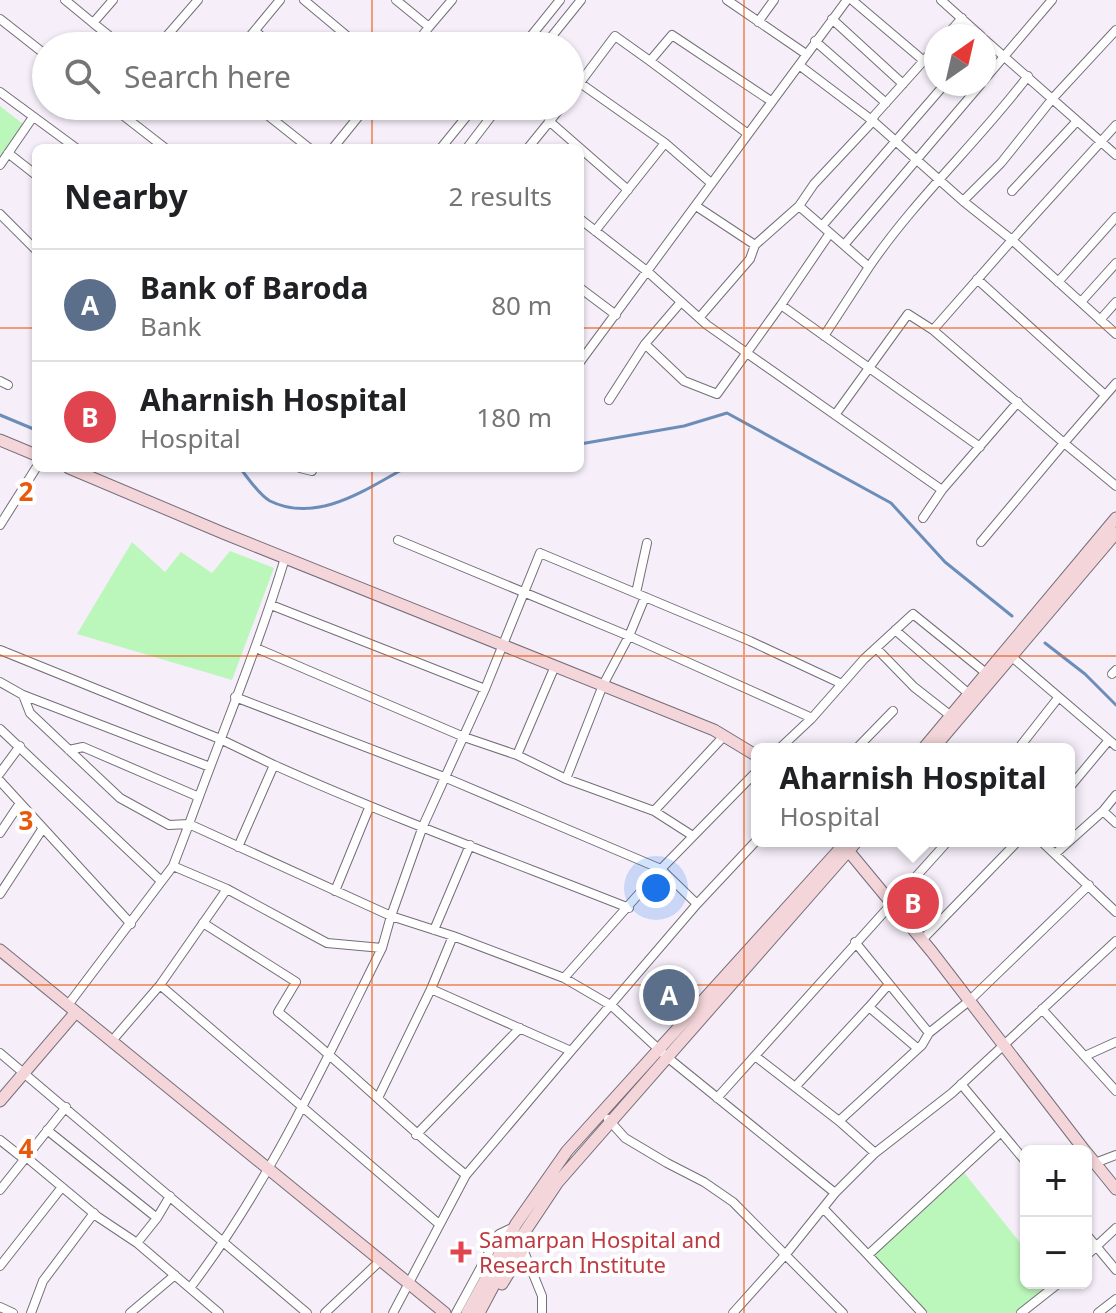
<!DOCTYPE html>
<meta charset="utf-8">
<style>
:root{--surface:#fff;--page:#f2f2f2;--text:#202124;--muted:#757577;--line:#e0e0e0;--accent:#ea580c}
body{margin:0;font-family:"Noto Sans",sans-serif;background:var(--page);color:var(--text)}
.controls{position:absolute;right:24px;bottom:24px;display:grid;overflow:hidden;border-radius:12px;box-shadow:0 2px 6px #0004}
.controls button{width:72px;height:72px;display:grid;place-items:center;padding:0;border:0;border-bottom:2px solid var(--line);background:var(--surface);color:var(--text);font:40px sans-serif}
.compass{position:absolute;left:924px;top:24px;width:72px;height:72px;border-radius:50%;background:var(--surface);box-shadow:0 2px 6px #0004;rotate:34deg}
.you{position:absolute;left:656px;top:888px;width:28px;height:28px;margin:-20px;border:6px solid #fff;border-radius:50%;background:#1a73e8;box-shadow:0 0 0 12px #1a73e833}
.badge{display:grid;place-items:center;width:52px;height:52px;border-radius:50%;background:var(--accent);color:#fff;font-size:26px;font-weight:700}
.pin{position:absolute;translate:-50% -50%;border:4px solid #fff;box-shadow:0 2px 8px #0006}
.popup{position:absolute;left:751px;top:743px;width:324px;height:104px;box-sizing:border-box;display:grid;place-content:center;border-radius:12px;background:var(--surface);filter:drop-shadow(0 2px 6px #0005);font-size:26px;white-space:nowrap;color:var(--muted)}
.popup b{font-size:30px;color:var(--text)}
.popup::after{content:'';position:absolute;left:50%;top:100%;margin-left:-16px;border:16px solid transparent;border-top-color:var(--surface)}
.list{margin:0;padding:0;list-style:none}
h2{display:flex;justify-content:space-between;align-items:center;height:104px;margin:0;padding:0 32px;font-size:34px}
h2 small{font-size:26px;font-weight:400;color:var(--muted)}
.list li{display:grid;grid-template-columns:52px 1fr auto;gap:24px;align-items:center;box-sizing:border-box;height:112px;padding:0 32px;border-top:2px solid var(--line)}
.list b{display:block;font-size:30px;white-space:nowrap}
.list p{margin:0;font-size:26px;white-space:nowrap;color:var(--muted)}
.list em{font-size:26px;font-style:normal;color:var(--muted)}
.icon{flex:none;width:44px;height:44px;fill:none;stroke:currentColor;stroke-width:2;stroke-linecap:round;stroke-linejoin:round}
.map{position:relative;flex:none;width:1116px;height:1313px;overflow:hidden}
.search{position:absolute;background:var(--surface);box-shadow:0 2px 6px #0004;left:32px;top:32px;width:552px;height:88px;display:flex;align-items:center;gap:20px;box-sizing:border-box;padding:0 28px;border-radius:44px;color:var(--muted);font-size:30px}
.panel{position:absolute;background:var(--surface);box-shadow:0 2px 6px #0004;left:32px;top:144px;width:552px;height:328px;border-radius:12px}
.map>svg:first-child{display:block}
.green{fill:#bbf6ba}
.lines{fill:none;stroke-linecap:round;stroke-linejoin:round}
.stream{stroke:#6d8db9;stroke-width:3}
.street-casing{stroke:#746e78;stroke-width:10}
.secondary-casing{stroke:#746e78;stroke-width:13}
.street{stroke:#fff;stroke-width:8}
.secondary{stroke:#f4d6da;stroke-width:11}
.grid{fill:none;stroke:#e8590c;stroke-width:2;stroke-opacity:0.55}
.health-dot{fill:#e0444e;stroke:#fff;stroke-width:3}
.labels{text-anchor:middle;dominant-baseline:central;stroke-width:8;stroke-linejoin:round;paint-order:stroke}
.health-label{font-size:22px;fill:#be3a42;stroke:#fff;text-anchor:start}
.grid-label{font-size:26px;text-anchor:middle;font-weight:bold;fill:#e8590c;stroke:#fff;stroke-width:8;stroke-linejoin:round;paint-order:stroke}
</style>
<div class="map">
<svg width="1116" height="1313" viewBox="0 0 1116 1313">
<rect width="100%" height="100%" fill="#f6effa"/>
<path class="green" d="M0,106l23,18 -23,32z
M132,542l33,30 16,-20 31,21 18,-22 44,17 -42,112 -155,-46z
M962,1170l64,80v33h27l-32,30h-97l-56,-58z"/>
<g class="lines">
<path class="stream" d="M0,415l36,15
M580,444l104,-18 43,-13 164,90 54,59 67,54
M240,468c8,10 19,27 30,33 47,23 95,-11 135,-33
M1045,643l40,31 31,31"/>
<defs>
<path id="street" d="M65,0l28,23
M113,0l-20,23 29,23
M304,0l55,46
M396,0l33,27 23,-27
M727,0l79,54
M852,0l72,61
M941,0l40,36
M0,19l46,36
M832,19l71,65
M758,22l16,-22
M255,31l18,15
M946,36l16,-18
M984,39l132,116
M815,41l71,62
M158,46l40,-46
M242,46l38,-46
M414,46l15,-19
M523,46l37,-46
M544,46l37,-46
M936,47l-62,69 -1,5 90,80 49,39 104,-115
M650,61l98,73
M799,65l74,56 -59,63 -15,22 70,61c47,-69 109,-125 159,-191
M984,80l68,-80
M580,83l85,60 -70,88
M0,92l76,56
M570,96l45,-60 35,25 22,-26 99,66
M111,106l54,42
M256,106l53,42
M345,106l13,11
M549,121l79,69
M665,143l46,40
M333,148l34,-42
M441,148l34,-42
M467,148l32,-42
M528,148l34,-42
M8,153l28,22
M0,165l33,-48
M1012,191l65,-70
M963,201l38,-38 52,-65 63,-68
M696,206l59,39 -5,14 -51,59
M0,214l36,36
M580,219l68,53 59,53 235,165 76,-88
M822,226l123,-142
M755,245l44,-39
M844,245l137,-161
M977,279l128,116
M1058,282l58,-65
M580,288l36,27
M1081,302l35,-39
M781,305l49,-72
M1100,320l16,-18
M824,336l45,-69
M645,344l39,37 33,13 64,-89 199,142
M580,362l267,-362
M0,381l8,4
M1116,383l-52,60 52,43
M609,400l36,-56 36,-42
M835,415l73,-101 25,16
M300,468l12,3 1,-3
M923,518l19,-28
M0,525l36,-57
M398,540l231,96 183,82
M981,542l83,-99 -131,-113 79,-90 104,94
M285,558c-27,90 -64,177 -96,266l202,92 32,-90 62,-137 55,-136 210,88 92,43
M636,593l11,-50
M271,605l214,84
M895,630l74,64
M256,648l208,89 53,18 49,24 37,-94 26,-49 16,-39
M876,648l38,39 37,29
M0,650l220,89 54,26
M1012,657l104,89
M1112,674l4,-4
M0,682l23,13
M235,697l209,80 217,92 -97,109
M0,729l161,152
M779,749l33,-31 52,-59 49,-45 73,59
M856,749l37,-38
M1018,749l40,-51
M69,750l14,-3 116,50
M517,755l38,-89
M0,773l20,-27
M566,779l88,32
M0,781l131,143
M1069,788l40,-48
M1103,811l13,-16
M0,833l20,-30
M693,836l-39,-25 70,-75
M1041,841l75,71
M238,847l36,-82c116,52 236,96 355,143
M1055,854l48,-43 13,12
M173,866l54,23
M335,891l34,-83
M0,894l43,-66
M697,904l60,-64
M203,923l93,59 -18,30c66,52 123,111 188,163
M434,930l36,-85
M922,940l96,-99
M855,942l74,91 40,-32 120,-116
M160,985l279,239
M431,989l140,62 126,-147 -36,-35 96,-98
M68,1005l105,-139 16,-42 -20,1 -49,-27 -90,-85 -7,-18 187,72
M869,1007l20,-23
M1042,1009l74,82
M111,1042l49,-57 67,-96 100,54 55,5
M0,1053l307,260
M755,1056l84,65 36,32
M1085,1056l31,-14
M961,1084l65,78
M795,1087l74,-80 48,41
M378,1098l53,-109 22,-53
M717,1098l231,-257
M608,1119l17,19 42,25 37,19 29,20 110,111
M839,1121l83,-76 7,-12
M47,1130l110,88
M416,1135l104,-107
M0,1140l24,19
M26,1157l72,60 39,26 20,-25 13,-22
M1095,1163l21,-8
M0,1190l66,-83
M835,1193l40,-40 77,-60 164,-152
M823,1208l45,47
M1086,1234l30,36
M137,1243l82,70
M523,1249l19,47v17
M1086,1256l30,-28
M0,1266l62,-79
M190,1288c79,-104 134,-224 192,-340l9,-32 62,20 111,42 48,28 55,51 168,136 -49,61 -53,59
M0,1307l13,6
M31,1313l12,-32 51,-68
M130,1313l45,-38
M325,1313l55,-52
M393,1313l73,-138 105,-124
M456,1313l43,-79 15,-7
M922,1313l-54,-58 133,-123
M1021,1313l38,-30
M1098,1313l18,-14"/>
<path id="secondary" d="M0,440l36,15
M69,468l154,65 491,197 43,26
M923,749l193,-231
M933,749l183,-216
M846,848l86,104 153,199
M0,950l445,363
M0,1101l76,-89
M1086,1152l30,37
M502,1284l21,-35 -4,-9
M467,1313l49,-89 51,-73 280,-310
M479,1313l33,-62 46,-69 299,-341"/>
</defs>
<use href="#street" class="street-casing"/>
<use href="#secondary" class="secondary-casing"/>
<use href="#street" class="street"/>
<use href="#secondary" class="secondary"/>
</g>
<path class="grid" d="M372,0v46M744,0v1313M372,106v42M0,328h36M580,328h536M372,468v845M0,656h1116M0,985h1116"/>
<path class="health-dot" d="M457 1240h8v8h8v8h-8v8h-8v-8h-8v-8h8z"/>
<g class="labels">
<g class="health-label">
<text x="479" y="1239">Samarpan Hospital and<tspan x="479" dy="25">Research Institute</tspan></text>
</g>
</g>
<g class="grid-label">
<text x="26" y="501">2</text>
<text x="26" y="830">3</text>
<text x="26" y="1158">4</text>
</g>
</svg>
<div class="controls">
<button>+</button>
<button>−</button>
</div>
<svg class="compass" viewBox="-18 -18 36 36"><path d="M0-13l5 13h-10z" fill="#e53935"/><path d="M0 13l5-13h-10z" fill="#757577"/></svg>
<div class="you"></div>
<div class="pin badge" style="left:669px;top:995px;background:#5c6f8a">A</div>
<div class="pin badge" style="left:913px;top:903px;background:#e0444e">B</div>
<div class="popup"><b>Aharnish Hospital</b>Hospital</div>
<div class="search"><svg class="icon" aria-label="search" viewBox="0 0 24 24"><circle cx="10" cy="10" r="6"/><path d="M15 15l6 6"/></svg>Search here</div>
<section class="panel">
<h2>Nearby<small>2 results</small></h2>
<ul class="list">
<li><span class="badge" style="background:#5c6f8a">A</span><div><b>Bank of Baroda</b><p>Bank</p></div><em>80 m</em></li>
<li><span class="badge" style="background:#e0444e">B</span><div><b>Aharnish Hospital</b><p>Hospital</p></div><em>180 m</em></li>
</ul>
</section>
</div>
